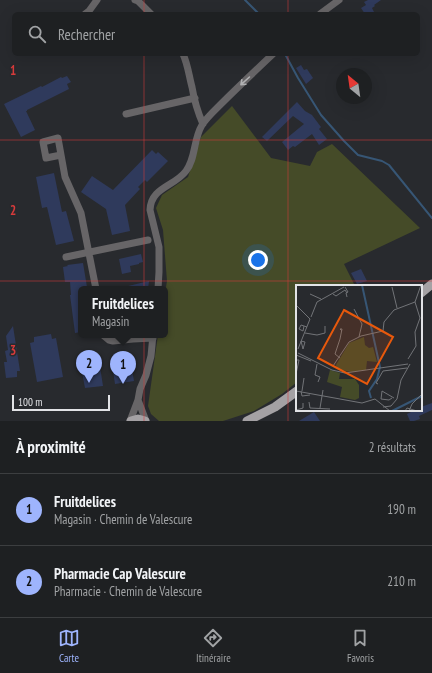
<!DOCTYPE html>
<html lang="fr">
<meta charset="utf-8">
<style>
:root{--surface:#1e2022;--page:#26282a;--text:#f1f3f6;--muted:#a1a3a5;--line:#3c3e40;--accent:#9eb4fd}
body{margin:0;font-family:"PT Sans Narrow",sans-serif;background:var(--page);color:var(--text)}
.compass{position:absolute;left:336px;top:68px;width:36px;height:36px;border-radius:50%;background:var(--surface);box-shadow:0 4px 16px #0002;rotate:331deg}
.scale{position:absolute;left:12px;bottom:10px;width:98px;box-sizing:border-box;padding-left:4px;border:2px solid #e2e3e6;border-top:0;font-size:11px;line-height:14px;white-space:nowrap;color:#e2e3e6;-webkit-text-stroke:3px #282a2e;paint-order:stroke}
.you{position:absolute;left:258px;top:260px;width:14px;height:14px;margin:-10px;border:3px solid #fff;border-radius:50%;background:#1a73e8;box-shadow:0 0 0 6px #1a73e833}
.badge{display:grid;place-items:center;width:26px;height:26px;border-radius:50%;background:var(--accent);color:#111;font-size:13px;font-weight:700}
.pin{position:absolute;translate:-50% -33px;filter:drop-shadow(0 1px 2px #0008)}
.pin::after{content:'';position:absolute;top:21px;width:14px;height:12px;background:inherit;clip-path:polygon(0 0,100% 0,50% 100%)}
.popup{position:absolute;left:78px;top:286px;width:90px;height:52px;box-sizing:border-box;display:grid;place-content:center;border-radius:6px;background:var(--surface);filter:drop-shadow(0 1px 3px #0005);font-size:13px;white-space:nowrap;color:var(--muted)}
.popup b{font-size:15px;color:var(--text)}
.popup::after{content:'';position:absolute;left:50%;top:100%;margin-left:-8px;border:8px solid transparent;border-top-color:var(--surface)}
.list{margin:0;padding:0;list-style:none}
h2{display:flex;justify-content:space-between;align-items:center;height:52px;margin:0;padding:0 16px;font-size:17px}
h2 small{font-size:13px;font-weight:400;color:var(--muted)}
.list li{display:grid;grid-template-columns:26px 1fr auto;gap:12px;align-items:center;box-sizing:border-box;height:72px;padding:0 16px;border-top:1px solid var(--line)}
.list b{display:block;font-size:15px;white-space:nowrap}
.list p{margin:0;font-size:13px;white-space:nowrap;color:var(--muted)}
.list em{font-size:13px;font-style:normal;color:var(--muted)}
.icon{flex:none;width:22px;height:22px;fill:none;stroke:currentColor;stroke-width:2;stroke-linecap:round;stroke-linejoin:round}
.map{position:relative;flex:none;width:432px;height:421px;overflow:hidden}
.search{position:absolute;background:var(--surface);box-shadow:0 4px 16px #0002;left:12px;right:12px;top:12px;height:44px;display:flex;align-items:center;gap:10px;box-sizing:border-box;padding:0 14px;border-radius:6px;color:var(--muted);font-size:15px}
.sheet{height:196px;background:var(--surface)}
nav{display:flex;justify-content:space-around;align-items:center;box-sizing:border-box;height:56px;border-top:1px solid var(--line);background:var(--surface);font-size:11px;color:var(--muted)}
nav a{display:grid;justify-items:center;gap:2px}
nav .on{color:var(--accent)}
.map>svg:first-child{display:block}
.green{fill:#454b28}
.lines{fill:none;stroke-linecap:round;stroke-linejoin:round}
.stream{stroke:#375675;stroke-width:2}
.building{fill:#2f3a5c}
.minor{stroke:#676567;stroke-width:7}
.major{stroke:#a4a1a4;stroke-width:9}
.oneway{stroke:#b1b1b3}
.grid{fill:none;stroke:#d73b3b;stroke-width:1;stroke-opacity:0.55}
.inset-river{fill:none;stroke:#375675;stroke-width:2}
.inset-road{fill:none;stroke:#727478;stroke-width:1}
.view{fill:#e8590c;fill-opacity:0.15;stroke:#e8590c;stroke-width:2}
.inset-edge{fill:none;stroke:#e2e3e6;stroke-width:2}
.grid-label{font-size:13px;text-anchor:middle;font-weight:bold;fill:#d73b3b;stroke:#282a2e;stroke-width:3;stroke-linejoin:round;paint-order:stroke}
</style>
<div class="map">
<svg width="432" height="421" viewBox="0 0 432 421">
<rect width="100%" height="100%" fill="#282a2e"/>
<path class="green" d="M232,106l39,52 39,8 7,-14 15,-8 88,84 -76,36 11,22h-58v96l-15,12 -28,17 -31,10h-64l-8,-7 -3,-8 10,-71h7v-42l2,-12 -4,-51 -7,-22 6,-13 26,-18 13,-40z"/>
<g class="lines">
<path class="stream" d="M245,0l14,14
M285,54l13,24 23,37 23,26 14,14 24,6 7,4 43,53"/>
</g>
<path class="building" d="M368,0h13l-7,5 1,1 -3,2 3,6h-10l-4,-6 5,-3 -2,-3z
M301,65l3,5 3,-1 6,9 -7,6 -10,-16z
M67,76l4,6 -4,2 2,5 -42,21v1h-1l9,19 -14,7 -17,-33 37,-18 1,1 19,-10 1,1z
M297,102l8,9 7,4 9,12 -2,2 8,10 -8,6 -7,-11 -17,13 -2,-1 -5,4 -6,-8 22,-18 -11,-8 -26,25 -5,-4z
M152,150l4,4 2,-2 10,9 -21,21 -2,-2 -7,7 2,2 -15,16 5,26 -18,4 -6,-26 -25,-17 11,-16 21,14z
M54,173l8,39 4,-1 8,30 -18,4 -9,-38 -5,1 -6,-31z
M141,254l2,8 -4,1v1l-9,2 1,6 -9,2 -3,-15z
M83,263l4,24 -6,1v44l-6,1 -5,-38h1l-1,-13h-5l-2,-15 5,-1 -1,-1z
M361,269l6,12 -10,3 -6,-11z
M149,281l-1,8h-24v-2z
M13,326l7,45h-3v6l-11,1 -2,-16h3l-2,-11 3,-1 -2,-14z
M51,334l1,5 4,-1 7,39 -26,5 -7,-39 4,-1v-5z
M126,352v3h3v2l4,-1 1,7 -3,1 3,17 -19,3 -4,-26h3l-1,-4z
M96,357l1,3h2l4,26 -18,2 -3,-16h-2l-1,-8h2v-1l3,-1 -1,-3z
M432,403v7l-13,6 1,3 -6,2h-4l-3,-7 8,-4h6v-3z
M314,412l6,9h-21z"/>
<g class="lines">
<path class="minor" d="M135,0l3,1 13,13
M85,14l4,-3 8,-11
M320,14l19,-14
M183,54c5,11 6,22 9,33 2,12 6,26 11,37
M126,114l69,-16
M61,155l-15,3 -3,-16 15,-4 7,39 16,36 15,76
M66,257l82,-17
M158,289l1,-17v-25l-9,-37c1,-23 24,-23 36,-39 10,-13 7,-31 16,-46 5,-8 13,-15 20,-22 17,-17 34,-33 51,-49
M103,335l6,5 4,1 20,-2 20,-1
M138,400l8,21
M130,421l8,-21 2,-11 6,-14 5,-19 2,-21"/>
<path class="major" d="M421,293l11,-9
M131,421l7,-2 7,2
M247,421l28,-14 22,-16"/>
</g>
<defs><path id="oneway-shaft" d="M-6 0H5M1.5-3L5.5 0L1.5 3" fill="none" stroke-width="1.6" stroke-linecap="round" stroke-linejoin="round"/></defs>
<use class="oneway" href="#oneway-shaft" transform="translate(245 81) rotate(138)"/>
<path class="grid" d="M144,0v14M288,0v14M144,54v367M288,54v367M0,140h432M0,281h432"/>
<g transform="translate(296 285)">
<rect width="126" height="126" fill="#282a2e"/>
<path d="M68,52l1,8 4,3 4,-1 4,15 -10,-1 -1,9 -15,2 -14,-3 -1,-4 13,-22zM34,85l10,3 -1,6h16l4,6v13l-4,2 -15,-3 2,-10 -15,-5z" fill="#454b28"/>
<path class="inset-river" d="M66,0l18,82 -3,12 -8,12 2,7M96,126l30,-15"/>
<path class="inset-road" d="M49,2l3,5 -2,1 1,4M96,2l5,21M14,9l11,5M37,9l3,2 9,-6 2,3M0,20l14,14M58,24l8,15 -3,13M15,32l6,-15 27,-15M8,41l-1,5 -4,-2 2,-4 6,2M9,48l12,2 8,-2v-7M5,56l4,1 -2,7 -2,-8M2,64l12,-30M2,68l34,17 13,3 63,-9M0,70l15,6M44,73l-5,-4 5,-15 2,-10h-2l2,2M112,74l8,-13 -1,-14 5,-14 -5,-16 6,-17M0,75h3l-3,14M21,79l-2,11 5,2 -2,5M37,81l16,-24 12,-6 22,-5 1,-9 10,-12 21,-8M82,99l-2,-1 7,-12 24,-3M0,106l66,12 13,-4 15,12M5,106l1,5 8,-1M6,106l2,-13M96,113l-3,2 -8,-1 1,-8 12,7M13,117l1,6 20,1M87,122l8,-1 6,-7 4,-19 9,-16M24,123l3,-18M0,125l7,-2v-5M109,126l2,-3 10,3M113,126l3,-7 10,-10"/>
<path class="view" d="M48,25l49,27 -26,47 -49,-26z"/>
<rect width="126" height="126" class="inset-edge"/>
</g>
<g class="grid-label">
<text x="13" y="75">1</text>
<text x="13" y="215">2</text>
<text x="13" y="355">3</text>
</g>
</svg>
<svg class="compass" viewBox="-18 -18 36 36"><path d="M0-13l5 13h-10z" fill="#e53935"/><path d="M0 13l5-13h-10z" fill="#a1a3a5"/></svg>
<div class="scale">100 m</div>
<div class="you"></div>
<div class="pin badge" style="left:123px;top:384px">1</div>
<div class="popup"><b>Fruitdelices</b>Magasin</div>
<div class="pin badge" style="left:89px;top:383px">2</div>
<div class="search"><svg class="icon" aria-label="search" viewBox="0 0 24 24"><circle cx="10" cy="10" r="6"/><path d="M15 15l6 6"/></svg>Rechercher</div>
</div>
<section class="sheet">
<h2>À proximité<small>2 résultats</small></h2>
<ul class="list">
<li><span class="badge">1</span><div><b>Fruitdelices</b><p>Magasin · Chemin de Valescure</p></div><em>190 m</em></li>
<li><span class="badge">2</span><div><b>Pharmacie Cap Valescure</b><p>Pharmacie · Chemin de Valescure</p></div><em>210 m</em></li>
</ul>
</section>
<nav>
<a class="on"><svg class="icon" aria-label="map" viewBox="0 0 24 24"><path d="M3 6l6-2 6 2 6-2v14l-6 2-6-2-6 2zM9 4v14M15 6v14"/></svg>Carte</a>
<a><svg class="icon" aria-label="directions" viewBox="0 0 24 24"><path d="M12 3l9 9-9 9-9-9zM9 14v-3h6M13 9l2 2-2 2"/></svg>Itinéraire</a>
<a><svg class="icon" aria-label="saved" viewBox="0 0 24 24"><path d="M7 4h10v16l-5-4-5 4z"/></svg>Favoris</a>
</nav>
